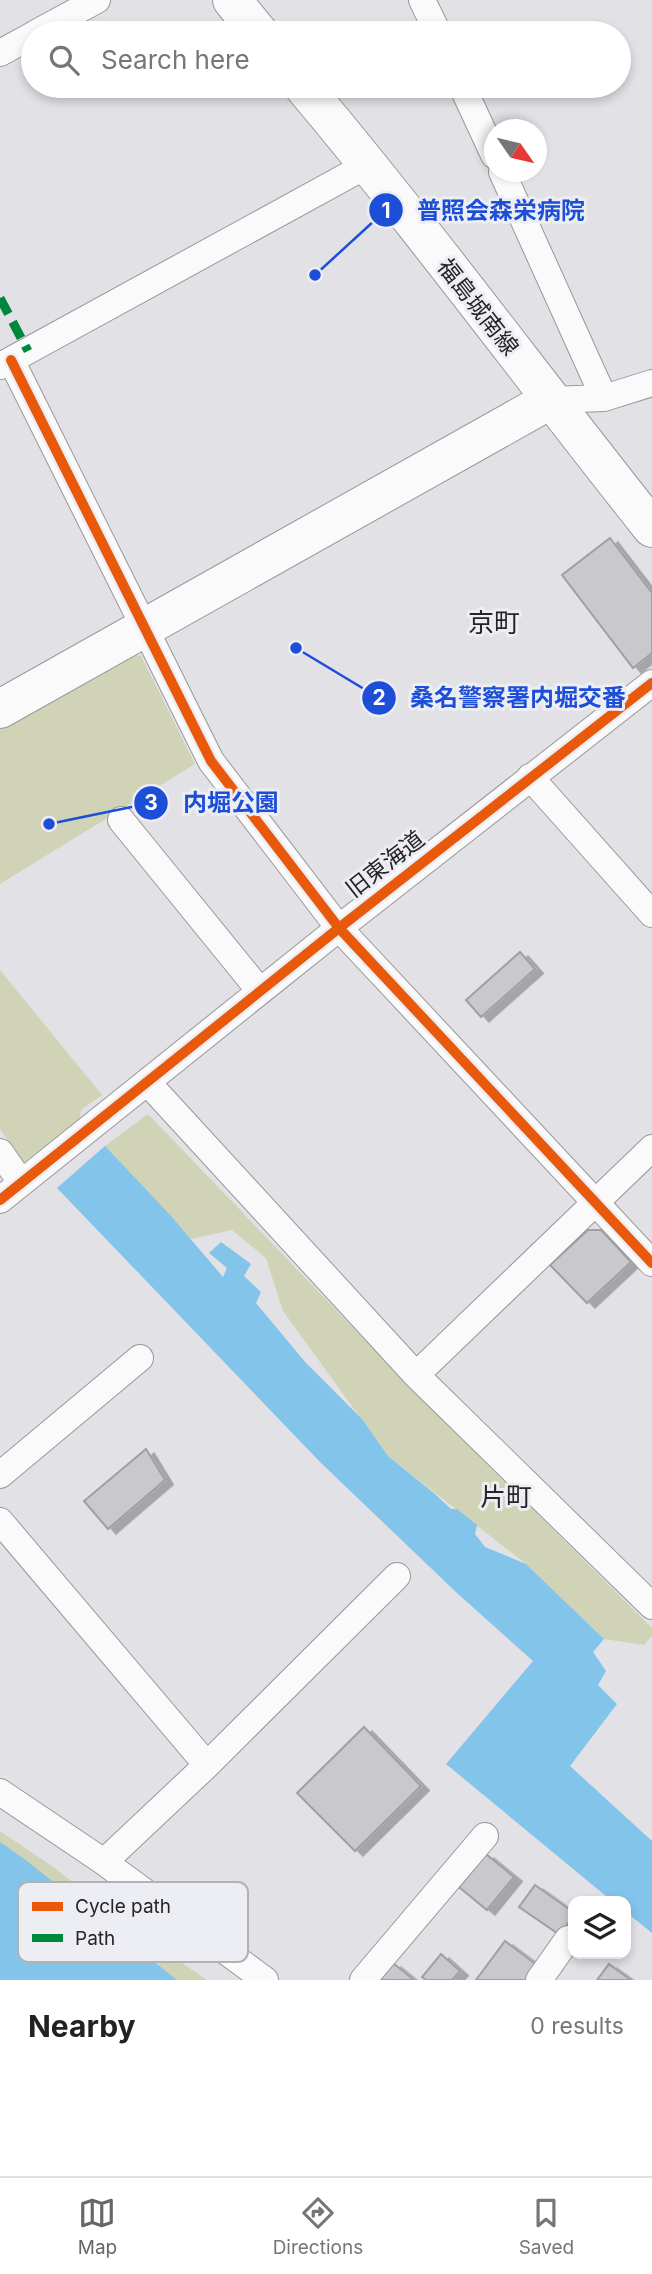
<!DOCTYPE html>
<meta charset="utf-8">
<style>
:root{--surface:#fff;--page:#f6f6f6;--text:#222;--muted:#767676;--line:#e0e0e0;--accent:#67676a}
body{margin:0;font-family:Inter,"Noto Sans JP",sans-serif;background:var(--page);color:var(--text)}
.controls{position:absolute;right:21px;bottom:21px;display:grid;overflow:hidden;border-radius:14px;box-shadow:0 4px 10px #0003}
.controls button{width:63px;height:63px;display:grid;place-items:center;padding:0;border:0;border-bottom:2px solid var(--line);background:var(--surface);color:var(--text);font:35px sans-serif}
.compass{position:absolute;left:484px;top:119px;width:63px;height:63px;border-radius:50%;background:var(--surface);box-shadow:0 4px 10px #0003;rotate:124deg}
.list{margin:0;padding:0;list-style:none}
h2{display:flex;justify-content:space-between;align-items:center;height:91px;margin:0;padding:0 28px;font-size:30px}
h2 small{font-size:23px;font-weight:400;color:var(--muted)}
.icon{flex:none;width:38px;height:38px;fill:none;stroke:currentColor;stroke-width:2;stroke-linecap:round;stroke-linejoin:round}
.map{position:relative;flex:none;width:652px;height:1980px;overflow:hidden}
.search{position:absolute;background:var(--surface);box-shadow:0 4px 10px #0003;left:21px;right:21px;top:21px;height:77px;display:flex;align-items:center;gap:18px;box-sizing:border-box;padding:0 24px;border-radius:38px;color:var(--muted);font-size:26px}
.sheet{height:196px;background:var(--surface)}
nav{display:flex;justify-content:space-around;align-items:center;box-sizing:border-box;height:98px;border-top:2px solid var(--line);background:var(--surface);font-size:19px;color:var(--muted)}
nav a{display:grid;justify-items:center;gap:4px}
nav .on{color:var(--accent)}
.map>svg:first-child{display:block}
.green{fill:#d1d3b7}
.water{fill:#83c4ea}
.building{fill:#c9c8cc;stroke:#a0a0a2;stroke-width:2;filter:url(#shadow)}
.lines{fill:none;stroke-linecap:round;stroke-linejoin:round}
.street-casing{stroke:#98989b;stroke-width:28}
.secondary-casing{stroke:#98989b;stroke-width:40}
.street{stroke:#fafafb;stroke-width:26}
.secondary{stroke:#fafafb;stroke-width:38}
.quiet{stroke:#00873e;stroke-width:9;stroke-dasharray:18 9;stroke-linecap:butt}
.cycleway-casing{stroke:#edeef4;stroke-width:15}
.cycleway{stroke:#e8590c;stroke-width:10}
.labels{text-anchor:middle;dominant-baseline:central;stroke-width:6;stroke-linejoin:round;paint-order:stroke}
.street-label{font-size:23px;fill:#252527;stroke:#edeef4}
.quarter-label{font-size:26px;fill:#252527;stroke:#edeef4}
.key{fill:#edeef4;stroke:#b1b2b6;stroke-width:2}
.key-label{font-size:19px;fill:#252527}
.leader{fill:none;stroke:#1d4ed8;stroke-width:2.5}
.callout-dot{fill:#1d4ed8;stroke:#edeef4;stroke-width:2.5}
.mark-label{font-size:21px;text-anchor:middle;font-weight:bold;fill:#fff}
.callout-label{font-size:24px;text-anchor:middle;font-weight:bold;fill:#1d4ed8;stroke:#edeef4;stroke-width:6;stroke-linejoin:round;paint-order:stroke}
</style>
<div class="map">
<svg width="652" height="1980" viewBox="0 0 652 1980">
<defs>
<filter id="shadow"><feDropShadow dx="8" dy="4.5" stdDeviation="0" flood-color="#0004"/></filter>
</defs>
<rect width="100%" height="100%" fill="#e1e1e6"/>
<path class="green" d="M129,654l12,2 54,108 -195,120v-157z
M0,970l102,125 -21,15 -1,8 -57,45 -23,-34z
M148,1114l260,271 244,243v8l-8,9 -40,-6 -78,-75 -138,-108 -105,-145 -17,-53 -34,-28 -41,9 -86,-93z
M0,1831l52,35 75,59 80,55h-207z"/>
<path class="water" d="M105,1146l66,70 52,61 4,-9 -18,-15 12,-11 30,22 -7,12 17,16 -5,11 50,60 56,56 26,37 47,38 16,15h6l20,16 -2,9 10,13 41,17 78,75 -11,13 13,19 -8,14 19,19 -47,62 82,75v92l-26,-21v-11h-14l-166,-137 87,-103 -76,-68 -136,-130 -264,-275z
M0,1842l23,16 154,122h-177z"/>
<path class="building" d="M610,538l42,55v60l-19,15 -71,-93z
M520,952l15,17 -54,48 -15,-17z
M588,1230h13l30,32 -44,41 -37,-38z
M146,1449l19,31 -57,49 -24,-28z
M364,1727l57,59 -66,65 -58,-58z
M486,1854l28,23 -27,33 -28,-23z
M535,1885l38,27v4l-13,19 -41,-28z
M505,1941l33,25 -10,14h-52z
M441,1954l19,17 -8,9h-26l-4,-3z
M393,1963l21,17h-34z
M609,1964l22,16h-34z"/>
<g class="lines">
<defs>
<path id="street" d="M422,0l16,33
M36,33l61,-33
M0,53l33,-18
M462,86l32,69
M502,172l102,226
M11,360l200,401 128,167 313,335
M0,366l369,-202
M550,400l54,-2 48,-15
M530,777l122,137
M121,820l139,171
M147,1082l269,293 236,231
M0,1152l21,30
M0,1200l339,-272 313,-245
M416,1375l236,-227
M0,1475l140,-117
M0,1521l207,244
M0,1792l104,70 161,118
M104,1862l103,-97 190,-189
M363,1980l122,-144
M539,1980l29,-41"/>
<path id="secondary" d="M232,0l27,33
M303,86c121,144 232,295 349,442
M0,709l550,-309"/>
</defs>
<use href="#street" class="street-casing"/>
<use href="#secondary" class="secondary-casing"/>
<use href="#street" class="street"/>
<use href="#secondary" class="secondary"/>
<path class="quiet" d="M0,298l28,53"/>
<defs>
<path id="cycleway" d="M11,360l200,401 128,167 313,335
M0,1200l339,-272 313,-245"/>
</defs>
<use href="#cycleway" class="cycleway-casing"/>
<use href="#cycleway" class="cycleway"/>
</g>
<g class="labels">
<g class="street-label">
<text transform="translate(478 307) rotate(52)">福島城南線</text>
<text transform="translate(385 864) rotate(-38)">旧東海道</text>
</g>
<g class="quarter-label">
<text x="494" y="622">京町</text>
<text x="506" y="1496">片町</text>
</g>
</g>
<rect x="18" y="1882" width="230" height="80" rx="10" class="key"/>
<rect x="32" y="1902" width="31" height="9" fill="#e8590c"/>
<rect x="32" y="1934" width="31" height="8" fill="#00873e"/>
<g class="key-label">
<text x="75" y="1913">Cycle path</text>
<text x="75" y="1945">Path</text>
</g>
<path class="leader" d="M315 275L386 210M296 648L379 698M49 824L151 803"/>
<g class="callout-dot">
<circle cx="315" cy="275" r="7"/>
<circle cx="296" cy="648" r="7"/>
<circle cx="49" cy="824" r="7"/>
<circle cx="386" cy="210" r="18"/>
<circle cx="379" cy="698" r="18"/>
<circle cx="151" cy="803" r="18"/>
</g>
<g class="mark-label">
<text x="386" y="218">1</text>
<text x="379" y="705">2</text>
<text x="151" y="810">3</text>
</g>
<g class="callout-label">
<text x="501" y="219">普照会森栄病院</text>
<text x="518" y="706">桑名警察署内堀交番</text>
<text x="231" y="811">内堀公園</text>
</g>
</svg>
<div class="controls">
<button><svg class="icon" aria-label="layers" viewBox="0 0 24 24"><path d="M12 4l9 5-9 5-9-5zM3 14l9 5 9-5"/></svg></button>
</div>
<svg class="compass" viewBox="-18 -18 36 36"><path d="M0-13l5 13h-10z" fill="#e53935"/><path d="M0 13l5-13h-10z" fill="#767676"/></svg>
<div class="search"><svg class="icon" aria-label="search" viewBox="0 0 24 24"><circle cx="10" cy="10" r="6"/><path d="M15 15l6 6"/></svg>Search here</div>
</div>
<section class="sheet">
<h2>Nearby<small>0 results</small></h2>
<ul class="list">
</ul>
</section>
<nav>
<a class="on"><svg class="icon" aria-label="map" viewBox="0 0 24 24"><path d="M3 6l6-2 6 2 6-2v14l-6 2-6-2-6 2zM9 4v14M15 6v14"/></svg>Map</a>
<a><svg class="icon" aria-label="directions" viewBox="0 0 24 24"><path d="M12 3l9 9-9 9-9-9zM9 14v-3h6M13 9l2 2-2 2"/></svg>Directions</a>
<a><svg class="icon" aria-label="saved" viewBox="0 0 24 24"><path d="M7 4h10v16l-5-4-5 4z"/></svg>Saved</a>
</nav>
